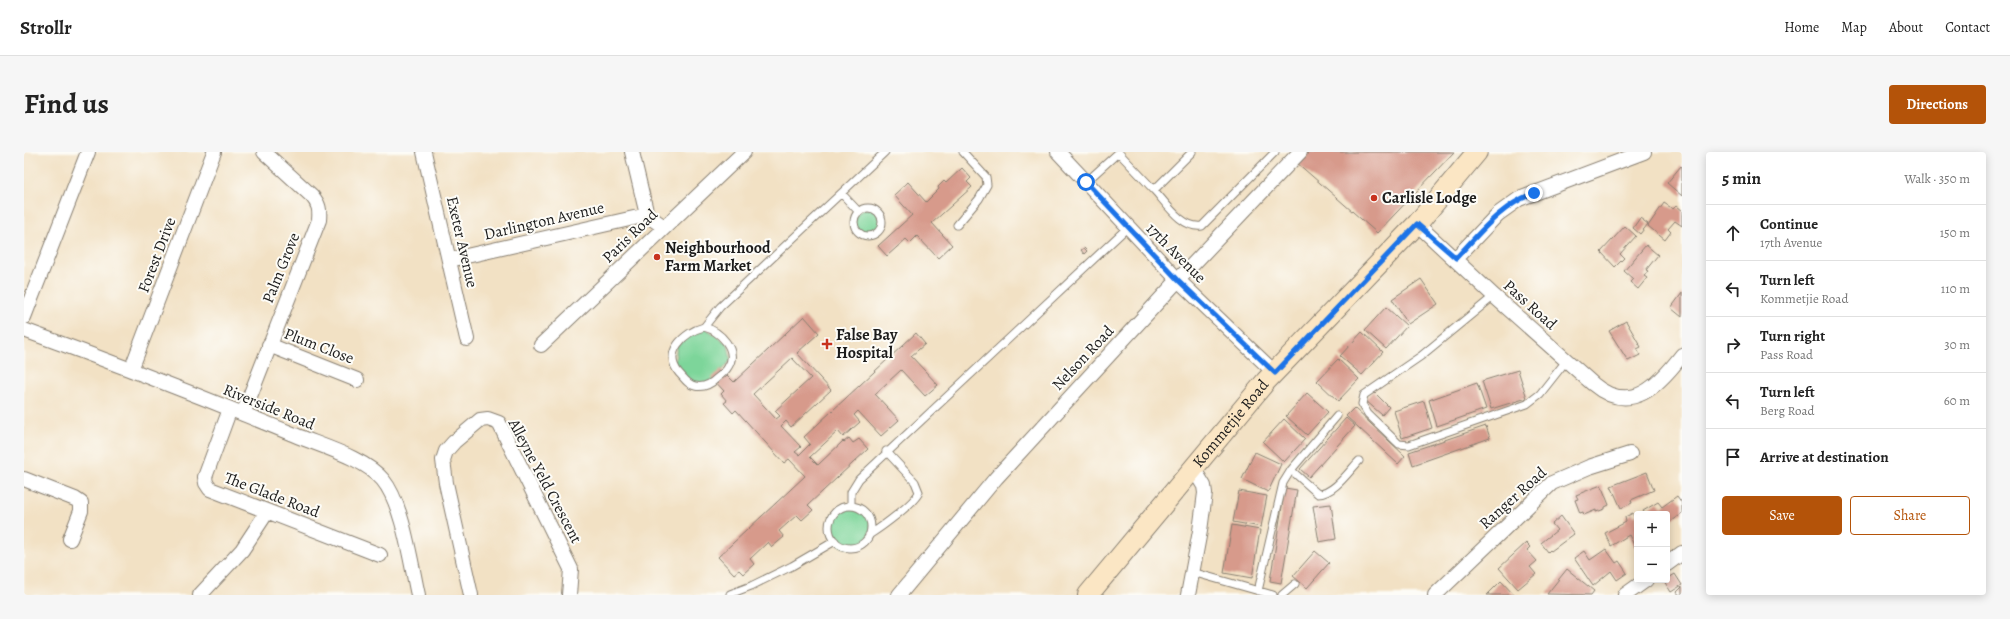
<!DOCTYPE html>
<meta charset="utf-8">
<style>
:root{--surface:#fff;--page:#f6f6f6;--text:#222;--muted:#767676;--line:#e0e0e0;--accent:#b45309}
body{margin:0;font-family:Alegreya,serif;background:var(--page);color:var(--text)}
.controls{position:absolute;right:12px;bottom:12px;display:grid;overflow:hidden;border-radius:4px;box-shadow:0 2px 10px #0003}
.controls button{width:36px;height:36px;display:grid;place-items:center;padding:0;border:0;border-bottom:1px solid var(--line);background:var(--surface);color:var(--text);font:20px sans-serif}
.stop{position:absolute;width:12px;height:12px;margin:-9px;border:3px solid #1a73e8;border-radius:50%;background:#fff}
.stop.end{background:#1a73e8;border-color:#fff;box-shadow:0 1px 4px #0008}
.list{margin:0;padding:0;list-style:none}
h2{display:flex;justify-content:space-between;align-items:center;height:52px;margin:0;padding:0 16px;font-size:17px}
h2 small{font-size:13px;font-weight:400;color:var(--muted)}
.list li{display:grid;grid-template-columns:26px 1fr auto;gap:12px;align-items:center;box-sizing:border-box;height:56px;padding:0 16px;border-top:1px solid var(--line)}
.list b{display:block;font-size:15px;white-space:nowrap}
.list p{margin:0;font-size:13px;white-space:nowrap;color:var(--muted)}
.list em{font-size:13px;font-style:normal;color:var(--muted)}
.actions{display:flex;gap:8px;padding:12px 16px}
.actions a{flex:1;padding:9px 0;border:1px solid var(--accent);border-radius:4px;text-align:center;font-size:14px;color:var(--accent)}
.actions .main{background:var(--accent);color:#fff}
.icon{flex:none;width:22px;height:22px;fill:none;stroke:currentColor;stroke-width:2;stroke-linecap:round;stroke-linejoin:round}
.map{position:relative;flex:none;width:1658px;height:443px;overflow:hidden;border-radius:4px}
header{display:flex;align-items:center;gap:24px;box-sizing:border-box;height:56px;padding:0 20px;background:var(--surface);border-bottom:1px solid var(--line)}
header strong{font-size:19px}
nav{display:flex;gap:22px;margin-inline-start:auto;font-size:14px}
.intro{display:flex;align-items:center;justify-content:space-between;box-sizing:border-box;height:96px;padding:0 24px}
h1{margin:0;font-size:28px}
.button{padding:10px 18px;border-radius:4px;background:var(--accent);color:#fff;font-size:14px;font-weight:700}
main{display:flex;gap:24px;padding:0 24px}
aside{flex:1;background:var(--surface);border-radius:4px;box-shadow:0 2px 10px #0003}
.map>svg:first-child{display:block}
.green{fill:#7dd59a;stroke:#4c785b}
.building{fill:#d79a8b;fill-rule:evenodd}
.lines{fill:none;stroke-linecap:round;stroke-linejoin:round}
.service-casing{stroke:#877e70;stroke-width:9}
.minor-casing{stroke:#877e70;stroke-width:16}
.secondary-casing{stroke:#877e70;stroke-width:22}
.service{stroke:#fff;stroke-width:7}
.minor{stroke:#fff;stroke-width:14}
.secondary{stroke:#fbe6c4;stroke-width:20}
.route{stroke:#1a73e8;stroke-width:5}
.poi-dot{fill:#c8321e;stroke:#fdfcf7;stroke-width:1.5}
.labels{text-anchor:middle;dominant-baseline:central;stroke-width:4;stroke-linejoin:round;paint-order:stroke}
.poi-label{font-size:16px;font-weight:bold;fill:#1c1c1c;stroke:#fdfcf7;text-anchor:start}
.street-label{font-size:16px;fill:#1c1c1c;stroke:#fdfcf7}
</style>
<header>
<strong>Strollr</strong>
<nav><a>Home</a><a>Map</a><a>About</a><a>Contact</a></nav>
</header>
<div class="intro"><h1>Find us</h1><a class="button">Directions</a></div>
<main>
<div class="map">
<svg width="1658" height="443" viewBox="0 0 1658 443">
<rect width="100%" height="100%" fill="#fdfcf7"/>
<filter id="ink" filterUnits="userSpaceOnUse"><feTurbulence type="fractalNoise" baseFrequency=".025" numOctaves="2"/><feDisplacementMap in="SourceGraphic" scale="8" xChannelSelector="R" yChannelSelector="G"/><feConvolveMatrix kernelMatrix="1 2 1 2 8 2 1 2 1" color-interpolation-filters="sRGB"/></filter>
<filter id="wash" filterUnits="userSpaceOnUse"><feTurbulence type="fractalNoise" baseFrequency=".012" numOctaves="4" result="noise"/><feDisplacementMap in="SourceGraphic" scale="16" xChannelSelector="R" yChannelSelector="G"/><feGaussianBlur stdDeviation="0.9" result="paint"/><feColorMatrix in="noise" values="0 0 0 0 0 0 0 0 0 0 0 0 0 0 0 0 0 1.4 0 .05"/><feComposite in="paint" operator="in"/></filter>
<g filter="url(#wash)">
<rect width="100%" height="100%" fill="#f2e1c4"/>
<path class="green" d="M830 70a14 14 0 1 1 28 0a14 14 0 1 1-28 0Z
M680,175l24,17 3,16 -20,24 -17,2 -20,-19 3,-22z
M805 375a21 21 0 1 1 42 0a21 21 0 1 1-42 0Z"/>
<g id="blocks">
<path class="building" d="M1281,0h149l-77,81 -81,-71z
M1657,14l1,1v29l-15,-13z
M938,16l9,10 -4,4 5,5 -40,36 20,22 -14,13 -21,-22 -7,7 -4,-4 -19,17 -9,-10 34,-31 -18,-20 14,-13 18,20 13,-13 -1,-2 6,-6 2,2z
M1640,51l9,6 3,-3 6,5v15l-7,-5 -7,8 3,3 -6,8 -17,-14z
M1616,66l8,6 -8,10 -7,-6z
M1601,74l11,10 -16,18 4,4 -9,9 -14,-15z
M1622,93l12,10 -12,15 2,1 -4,5 3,2 -9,11 -8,-7 3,-3 -9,-8z
M1060,96l3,3 -3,3 -3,-4z
M1397,127l17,25 -30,20 -16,-25z
M1658,141v24l-11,-9z
M1362,155l21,19 -21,23 -21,-19z
M780,164l15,17 -22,20 34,37 -40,37 -5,-6 -5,5 20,21 -6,5 4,3 11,-11 -6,-7 112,-104 9,11 -14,12 27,29 -13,11 -24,-26 -26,24 24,26 -18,16 -23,-25 -4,4 6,7 -17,15 -5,-6 -28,26 8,8 25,-24 1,1 5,-4 4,5 6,-4 9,10 -60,56 5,5 -11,10 -5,-5 -18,16 5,6 -12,10 -4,-5 -18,17 4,5 -11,10 -4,-4 -5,4 -16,-17 87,-81 -16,-17 -5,4 -48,-53 -3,3 -9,-10 3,-2 -6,-7 3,-3 -12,-13 9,-9 13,13zM768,206l19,20 -36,33 5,5 -4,3 -23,-25z
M1602,169l15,26 -4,2 3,6 -12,6 -19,-30z
M1338,180l21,20 -21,23 -22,-19z
M1314,207l21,20 -21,22 -21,-20z
M1494,218l9,28 -36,11 -9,-28z
M1453,231l9,26 -49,17 -8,-26z
M1349,239l16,16 -7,8 -17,-15z
M1283,241l21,19 -21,23 -21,-19z
M1400,249l8,27 -30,10 -8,-27z
M1330,256l51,48 -7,8 -52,-48z
M1322,266l9,8 -46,51 -9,-8z
M1260,267l21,20 -21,23 -21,-20z
M1462,274l4,12 -77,27 -4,-13z
M1231,300l26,12 -13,28 -26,-13z
M1623,320l7,18 -23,10 1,3 -11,5 -10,-22z
M1577,333l8,20 -4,2v2l-9,3v-2l-12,5 -1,-3 -3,1 -5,-13 3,-1 -2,-4z
M1261,336l12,2 -16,93 -11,-2z
M1215,339l28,5 -6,31 -28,-5z
M1653,344l5,7v10l-15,11v-10h-22l-2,-3 15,-9 4,5z
M1307,352l5,35 -17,3 -6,-36z
M1609,361l1,3 3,-1v31l-2,1 -6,-12 -18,11 -6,-13 21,-11 -1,-5z
M1537,364l13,18 -23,17 -1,-1 -2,2 -7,-9 16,-13 -5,-6z
M1208,373l28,5 -8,48 -28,-5z
M1502,391l4,4 -3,3 10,11 -7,6 6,7 -18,15 -19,-21z
M1582,397l10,14 3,-2 8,12 -10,7 -6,-9 -18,15 -19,-28 10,-7 6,9z
M1291,399l14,12 -22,25 -14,-12z
M1543,417l27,22 -3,4 -44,-1z
M1651,422l7,11 -11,7 -7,-11z
M1477,429l13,14h-27z
M1658,435v8h-3l-2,-3z"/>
</g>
</g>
<g filter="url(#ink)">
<use href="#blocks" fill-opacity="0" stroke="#877e70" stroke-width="1"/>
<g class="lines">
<defs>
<path id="service" d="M1094,0l36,38 38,-38
M1062,30l33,-30
M1130,38c12,13 28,39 48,36l73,-74
M818,42l17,18
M830 70a14 14 0 1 1 28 0a14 14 0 1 1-28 0Z
M933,73l22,-26 8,-14 -1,-8 -23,-25
M1470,144l-73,60 -57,39 -2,9 6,10 31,30 10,1 118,-41 13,-10 26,-33
M680,175l16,-20 165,-155
M680,175c16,4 35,23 24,40 -2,4 -7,8 -11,11 -6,6 -13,10 -22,8 -7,-1 -11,-8 -16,-13 -17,-20 5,-41 25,-46z
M1267,318l27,24c16,0 31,-23 41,-33
M827,354v-14l8,-13 268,-251
M805 375a21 21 0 1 1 42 0a21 21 0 1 1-42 0Z
M845,383c11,-7 46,-32 50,-43l-4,-10 -29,-31
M1168,420l81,23
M1234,439l25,-108 8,-13 46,-54
M706,442l21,-8 41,-20 43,-25
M1258,443l13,-11"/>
<path id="minor" d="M400,0l43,187
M608,0l15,63 17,12
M1034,0l120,128 97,93
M1393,72l77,72 99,88c38,32 66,1 89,-29
M1432,106l42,-44 21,-15 125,-47
M425,108l198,-45
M0,165l64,-165
M0,178c91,33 181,68 271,105 26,11 70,23 88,45 20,24 28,84 35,115
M245,193l88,35
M517,193l203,-193
M107,218l83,-218
M206,257l-25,68 1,6 4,6 170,66
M219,262l76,-194c1,-10 0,-16 -7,-24l-48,-44
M0,327l51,20 6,4v8l-11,28
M1643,412l15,-11
M176,443l42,-45 25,-38
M447,443l-25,-112 -3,-23 3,-9 8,-9 26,-22 8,-1 11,4 72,146 -2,26
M875,443l97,-117 182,-198 122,-128
M1164,443l12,-64 5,-38 -1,-7 -11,-18
M1411,443l117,-112 37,-16 41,-13
M1601,443l21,-15"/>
<g id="secondary">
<path id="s1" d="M1064,443l178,-214 151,-157 60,-72"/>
</g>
</defs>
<use href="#service" class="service-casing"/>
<use href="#minor" class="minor-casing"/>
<use href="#secondary" class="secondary-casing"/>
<use href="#service" class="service"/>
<use href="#minor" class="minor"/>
<use href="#secondary" class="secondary"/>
</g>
</g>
<g class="lines" filter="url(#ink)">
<path class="route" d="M1062,30l92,98 97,93 142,-149 39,34c24,-25 44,-52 78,-65"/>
</g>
<g class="poi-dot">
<circle cx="1350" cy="46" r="4"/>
<circle cx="633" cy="105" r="4"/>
<path d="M801 186h4v4h4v4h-4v4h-4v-4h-4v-4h4z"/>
</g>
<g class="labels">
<g class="poi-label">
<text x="1358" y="46">Carlisle Lodge</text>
<text x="641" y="96">Neighbourhood<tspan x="641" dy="18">Farm Market</tspan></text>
<text x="812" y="183">False Bay<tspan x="812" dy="18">Hospital</tspan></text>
</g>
<g class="street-label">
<text transform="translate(520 69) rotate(-13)">Darlington Avenue</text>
<text transform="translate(606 84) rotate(-44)">Paris Road</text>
<text transform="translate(438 90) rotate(77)">Exeter Avenue</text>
<text transform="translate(1152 101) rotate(45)">17th Avenue</text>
<text transform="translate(133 103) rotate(-69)">Forest Drive</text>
<text transform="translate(257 116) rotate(-68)">Palm Grove</text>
<text transform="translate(1506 153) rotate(42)">Pass Road</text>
<text transform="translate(295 194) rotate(21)">Plum Close</text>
<text transform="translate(1059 206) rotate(-47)">Nelson Road</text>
<text transform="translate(245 255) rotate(22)">Riverside Road</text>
<text stroke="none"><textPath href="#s1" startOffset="223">Kommetjie Road</textPath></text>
<text transform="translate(521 329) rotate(62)">Alleyne Yeld Crescent</text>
<text transform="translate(248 343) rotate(21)">The Glade Road</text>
<text transform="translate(1489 346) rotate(-42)">Ranger Road</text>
</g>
</g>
</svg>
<div class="controls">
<button>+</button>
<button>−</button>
</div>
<div class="stop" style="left:1062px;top:30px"></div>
<div class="stop end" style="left:1510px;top:41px"></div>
</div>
<aside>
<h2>5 min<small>Walk · 350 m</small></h2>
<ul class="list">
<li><svg class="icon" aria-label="ahead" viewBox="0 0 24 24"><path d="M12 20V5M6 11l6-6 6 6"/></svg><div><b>Continue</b><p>17th Avenue</p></div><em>150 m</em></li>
<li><svg class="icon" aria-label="left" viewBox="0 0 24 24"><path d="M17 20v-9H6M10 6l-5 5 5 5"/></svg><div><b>Turn left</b><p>Kommetjie Road</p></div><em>110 m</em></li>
<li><svg class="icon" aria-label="right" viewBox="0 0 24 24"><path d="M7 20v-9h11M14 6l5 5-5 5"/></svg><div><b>Turn right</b><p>Pass Road</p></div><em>30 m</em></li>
<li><svg class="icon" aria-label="left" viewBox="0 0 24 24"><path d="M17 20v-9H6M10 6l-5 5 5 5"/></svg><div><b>Turn left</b><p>Berg Road</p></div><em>60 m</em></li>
<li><svg class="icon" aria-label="arrive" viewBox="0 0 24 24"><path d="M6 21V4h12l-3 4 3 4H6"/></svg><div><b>Arrive at destination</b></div></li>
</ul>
<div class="actions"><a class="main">Save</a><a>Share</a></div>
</aside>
</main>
